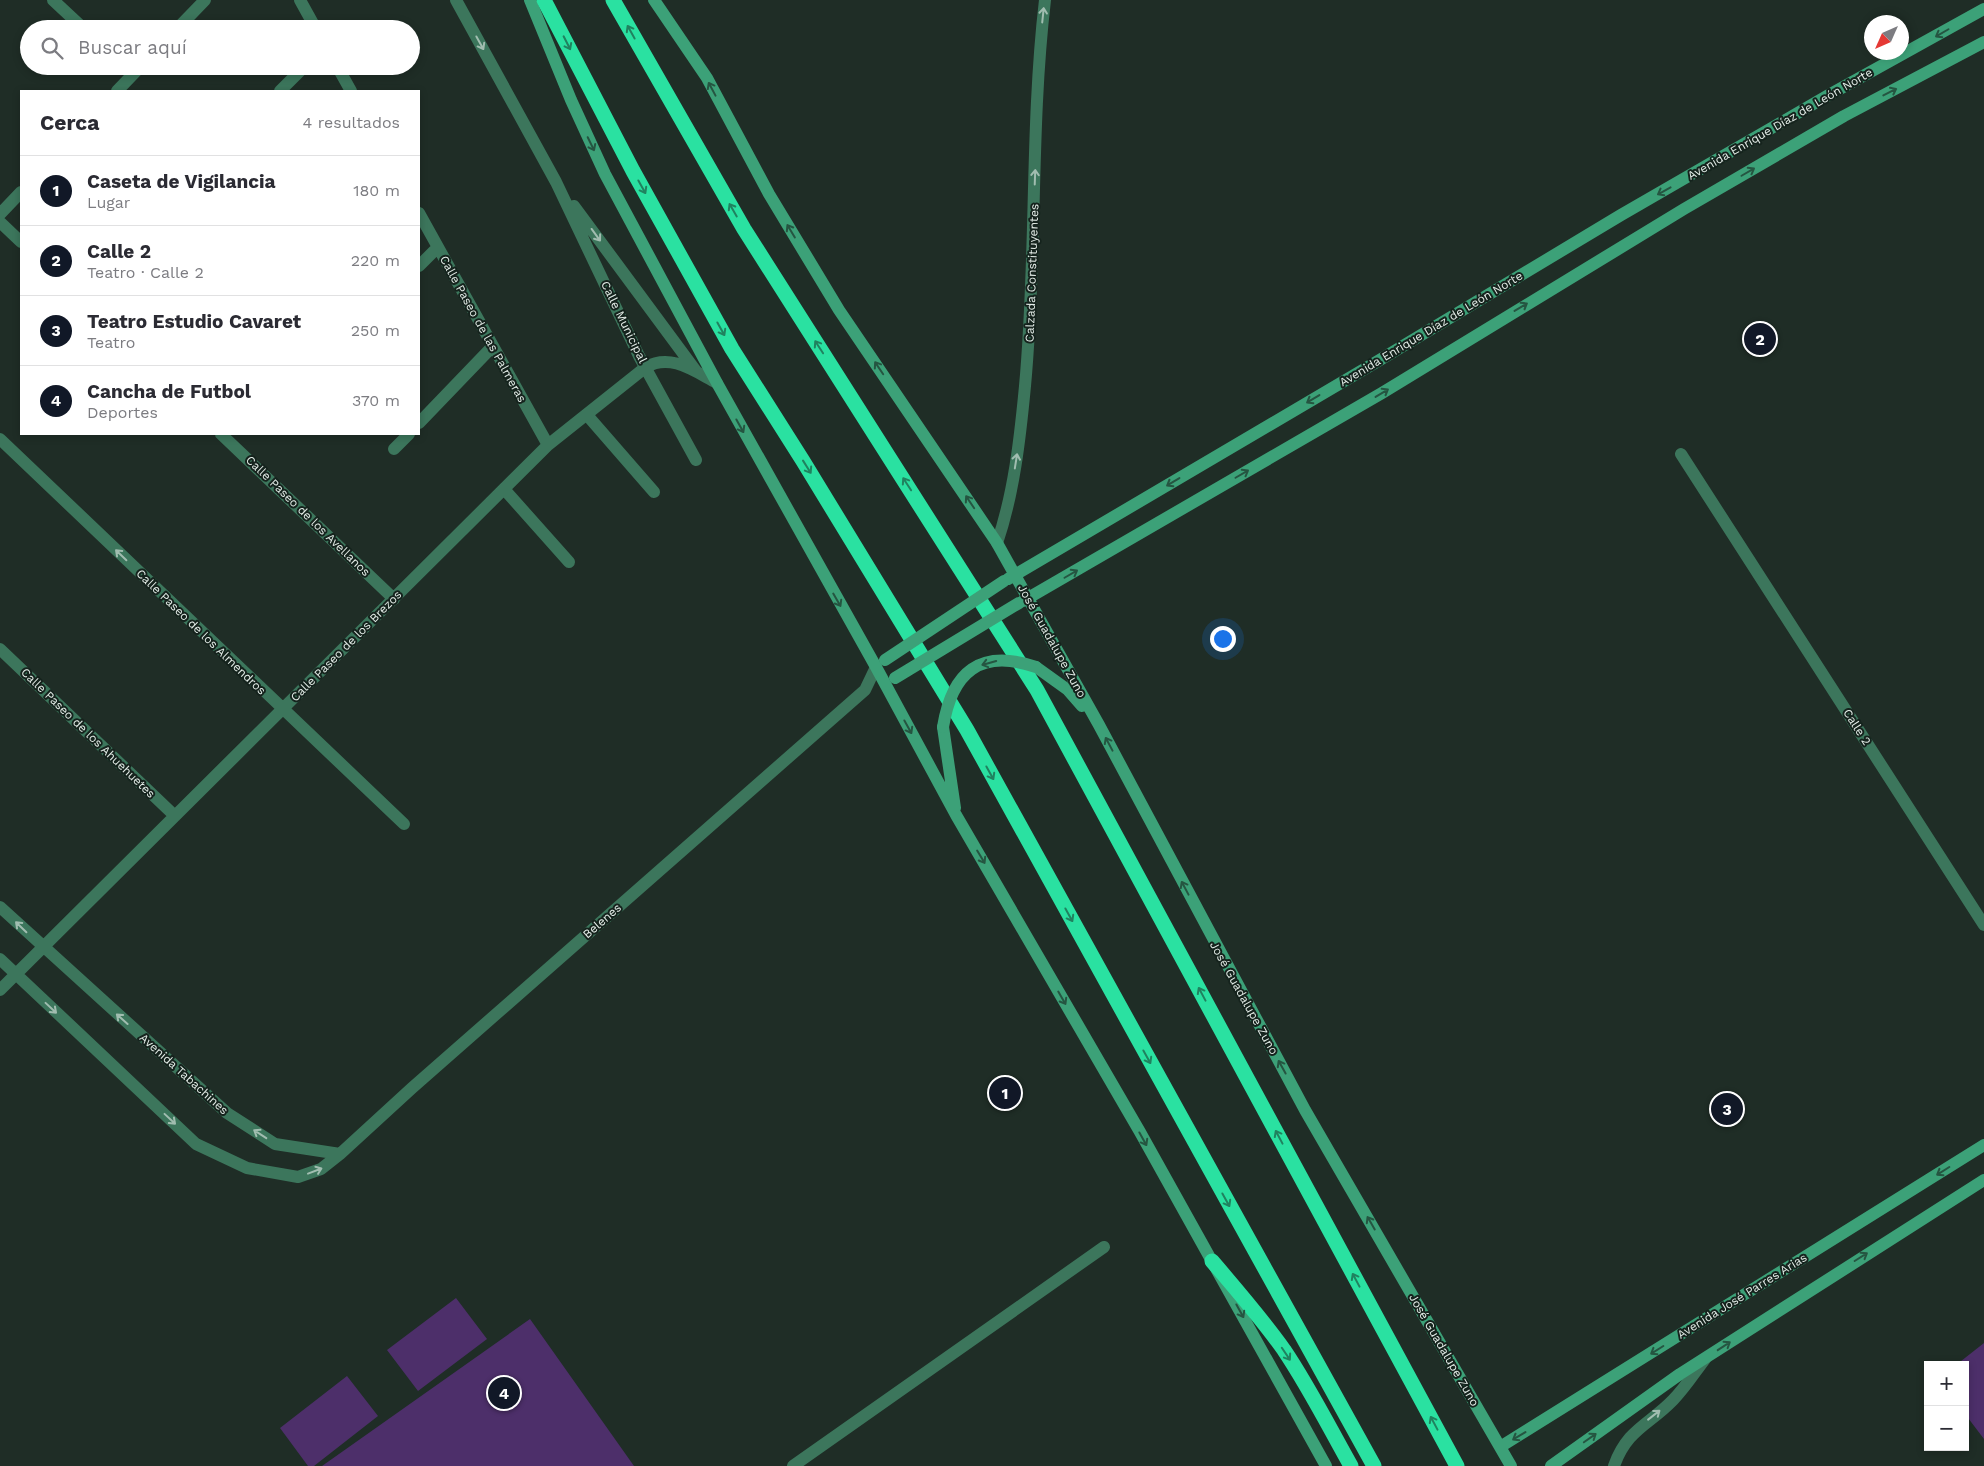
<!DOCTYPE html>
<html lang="es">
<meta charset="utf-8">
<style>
:root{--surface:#fff;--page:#f2f2f3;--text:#2b2b33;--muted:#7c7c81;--line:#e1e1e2;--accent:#111827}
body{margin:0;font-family:"Work Sans",sans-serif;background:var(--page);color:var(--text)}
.controls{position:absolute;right:15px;bottom:15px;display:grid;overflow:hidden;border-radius:0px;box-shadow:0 2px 8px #0003}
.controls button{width:45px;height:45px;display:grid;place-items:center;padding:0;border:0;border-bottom:1px solid var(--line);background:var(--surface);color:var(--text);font:25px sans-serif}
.compass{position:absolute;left:1864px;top:15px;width:45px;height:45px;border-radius:50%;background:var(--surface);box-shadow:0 2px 8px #0003;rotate:225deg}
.you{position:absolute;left:1222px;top:638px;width:18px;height:18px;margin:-12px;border:4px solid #fff;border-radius:50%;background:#1a73e8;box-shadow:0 0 0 8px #1a73e833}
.badge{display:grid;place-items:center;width:32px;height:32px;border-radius:50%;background:var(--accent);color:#fff;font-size:16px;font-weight:700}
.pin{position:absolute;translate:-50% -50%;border:2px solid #fff;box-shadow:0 1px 5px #0006}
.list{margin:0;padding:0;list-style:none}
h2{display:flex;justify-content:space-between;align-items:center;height:65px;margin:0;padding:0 20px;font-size:21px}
h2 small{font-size:16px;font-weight:400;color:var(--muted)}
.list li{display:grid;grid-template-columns:32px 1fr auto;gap:15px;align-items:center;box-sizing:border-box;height:70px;padding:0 20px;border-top:1px solid var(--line)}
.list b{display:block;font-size:19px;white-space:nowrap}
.list p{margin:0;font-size:16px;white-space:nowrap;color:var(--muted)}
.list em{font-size:16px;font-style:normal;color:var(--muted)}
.icon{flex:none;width:28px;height:28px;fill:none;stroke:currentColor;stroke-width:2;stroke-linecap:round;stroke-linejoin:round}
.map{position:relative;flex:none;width:1984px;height:1466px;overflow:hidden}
.search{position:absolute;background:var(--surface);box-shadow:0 2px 8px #0003;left:20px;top:20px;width:400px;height:55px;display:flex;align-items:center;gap:12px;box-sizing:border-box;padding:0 18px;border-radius:28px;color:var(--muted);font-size:19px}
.panel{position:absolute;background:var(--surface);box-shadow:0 2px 8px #0003;left:20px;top:90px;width:400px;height:345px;border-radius:0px}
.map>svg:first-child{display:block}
.park{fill:#4d2f6a}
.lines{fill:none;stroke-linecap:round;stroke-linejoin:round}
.street{stroke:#3c765c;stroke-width:12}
.secondary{stroke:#3ca178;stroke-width:12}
.highway{stroke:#2ae1a1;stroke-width:15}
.secondary-bridge{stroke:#3ca178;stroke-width:12}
.oneway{stroke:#a1bdb0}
.oneway2{stroke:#20825f}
.oneway3{stroke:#255541}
.labels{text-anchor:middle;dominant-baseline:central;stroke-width:4;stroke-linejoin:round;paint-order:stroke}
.street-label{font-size:12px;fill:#e4ede8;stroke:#15231d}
</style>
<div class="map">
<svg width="1984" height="1466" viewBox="0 0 1984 1466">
<rect width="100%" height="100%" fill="#1f2d26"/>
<path class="park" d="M456,1298l31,41 -69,52 -31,-41z
M530,1319l104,147h-312z
M1984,1343v96l-19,-25v-49h-9z
M347,1376l31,40 -64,50h-6l-28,-38z"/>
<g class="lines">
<path class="street" d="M53,0l31,29
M300,0l16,29
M456,0l100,182 83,174 57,104
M177,29l28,-29
M337,66l14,25
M117,91l24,-25
M280,91l25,-25
M574,206l122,165
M419,213l129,232
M0,214l21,-22
M0,222l21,20
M419,266l19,-19
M587,415l67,77
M419,423l74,-77
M221,434l173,165
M0,439l404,385
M394,449l15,-15
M1681,454l303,471
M504,489l65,73
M997,543c17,-50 23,-104 28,-157 12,-128 5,-258 20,-386
M0,649l175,167
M0,907l227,206 48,31 65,10
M0,959l196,185 51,24 51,9 23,-8 19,-15 72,-66 453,-398 11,-23
M0,990l548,-545 98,-78c25,-14 48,4 71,16
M793,1466l311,-219
M1614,1466c13,-37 35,-41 59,-66 12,-12 22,-28 32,-41"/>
<path class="secondary" d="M530,0l41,100 34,74 112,209 159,284 80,148 184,317 186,334
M654,0l53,78 62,116 70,116 158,233 102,182 206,385 206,356
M1008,579l365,-215 248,-149 206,-119 157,-87
M1023,601l359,-208 302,-184 160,-93 140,-74
M1036,667l32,23 14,16
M943,727l12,81
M1500,1447l484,-302
M1551,1466l129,-92 304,-194"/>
<path class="highway" d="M544,0l89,171 99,178 71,112 164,269 407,736
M613,0l131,229 293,461 420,776
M1212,1261c25,29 50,58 72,89 25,37 45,77 67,116"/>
<path class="secondary-bridge" d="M885,660l119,-79
M895,678l124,-75
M943,727c9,-55 37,-79 93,-60"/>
</g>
<defs><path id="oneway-shaft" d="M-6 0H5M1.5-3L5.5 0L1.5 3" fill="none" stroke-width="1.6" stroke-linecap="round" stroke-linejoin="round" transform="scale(1.25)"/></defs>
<g class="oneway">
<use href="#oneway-shaft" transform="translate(1043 15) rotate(-84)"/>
<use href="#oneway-shaft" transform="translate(480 43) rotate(61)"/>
<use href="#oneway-shaft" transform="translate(1035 177) rotate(-88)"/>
<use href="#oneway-shaft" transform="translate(596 235) rotate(54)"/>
<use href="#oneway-shaft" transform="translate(1016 461) rotate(-81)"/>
<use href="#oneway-shaft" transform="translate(121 555) rotate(-136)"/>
<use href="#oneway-shaft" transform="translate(21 927) rotate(-136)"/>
<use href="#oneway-shaft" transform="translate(51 1008) rotate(43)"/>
<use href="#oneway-shaft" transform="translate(122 1019) rotate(-138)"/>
<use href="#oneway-shaft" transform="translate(170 1119) rotate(43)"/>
<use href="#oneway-shaft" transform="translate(260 1134) rotate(-147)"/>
<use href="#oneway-shaft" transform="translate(315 1171) rotate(-21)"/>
<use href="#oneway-shaft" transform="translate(1654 1415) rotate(-38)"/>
</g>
<g class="oneway2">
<use href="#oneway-shaft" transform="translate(631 32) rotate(-119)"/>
<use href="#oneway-shaft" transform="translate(567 43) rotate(63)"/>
<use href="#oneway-shaft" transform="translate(642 187) rotate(61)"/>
<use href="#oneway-shaft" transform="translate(733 210) rotate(-120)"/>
<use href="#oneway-shaft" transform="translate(721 329) rotate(61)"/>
<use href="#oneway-shaft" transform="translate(819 347) rotate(-123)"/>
<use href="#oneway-shaft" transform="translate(807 467) rotate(58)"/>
<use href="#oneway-shaft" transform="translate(907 484) rotate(-123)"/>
<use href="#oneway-shaft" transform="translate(990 773) rotate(61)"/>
<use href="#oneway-shaft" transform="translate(1069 915) rotate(61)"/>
<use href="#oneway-shaft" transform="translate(1202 994) rotate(-118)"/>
<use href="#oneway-shaft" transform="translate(1147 1057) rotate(61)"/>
<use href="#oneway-shaft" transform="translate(1279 1137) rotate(-118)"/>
<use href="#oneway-shaft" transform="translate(1226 1200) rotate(61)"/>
<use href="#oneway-shaft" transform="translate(1356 1280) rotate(-118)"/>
<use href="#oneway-shaft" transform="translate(1286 1354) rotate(56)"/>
<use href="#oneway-shaft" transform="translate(1434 1423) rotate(-118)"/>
</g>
<g class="oneway3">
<use href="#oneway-shaft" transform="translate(1942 33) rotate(150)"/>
<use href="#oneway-shaft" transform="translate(712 89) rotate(-118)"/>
<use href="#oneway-shaft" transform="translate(1890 92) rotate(-27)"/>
<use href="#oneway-shaft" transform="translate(591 144) rotate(64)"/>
<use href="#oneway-shaft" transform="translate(1748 172) rotate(-30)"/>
<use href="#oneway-shaft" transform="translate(1664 191) rotate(151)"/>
<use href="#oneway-shaft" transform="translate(791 231) rotate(-121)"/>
<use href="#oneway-shaft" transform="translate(1521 307) rotate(-31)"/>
<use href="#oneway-shaft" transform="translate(879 368) rotate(-124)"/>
<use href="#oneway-shaft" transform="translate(1382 393) rotate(-31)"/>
<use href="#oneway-shaft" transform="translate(1313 399) rotate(149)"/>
<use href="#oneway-shaft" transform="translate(740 426) rotate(61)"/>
<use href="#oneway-shaft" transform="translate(1242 474) rotate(-30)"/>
<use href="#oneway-shaft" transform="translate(1173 482) rotate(149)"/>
<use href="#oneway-shaft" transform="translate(970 502) rotate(-124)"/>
<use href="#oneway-shaft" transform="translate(1071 574) rotate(-30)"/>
<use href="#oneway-shaft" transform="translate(837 600) rotate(60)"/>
<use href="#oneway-shaft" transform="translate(989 663) rotate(164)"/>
<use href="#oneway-shaft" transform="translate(908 727) rotate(61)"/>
<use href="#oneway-shaft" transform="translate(1109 744) rotate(-118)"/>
<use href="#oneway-shaft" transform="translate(981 857) rotate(59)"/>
<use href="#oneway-shaft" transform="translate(1185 888) rotate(-118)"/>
<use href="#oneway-shaft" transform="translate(1062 998) rotate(60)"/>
<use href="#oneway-shaft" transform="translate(1282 1067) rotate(-119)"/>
<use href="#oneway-shaft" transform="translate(1143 1139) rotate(61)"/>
<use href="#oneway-shaft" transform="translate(1943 1171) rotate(148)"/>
<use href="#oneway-shaft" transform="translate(1371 1223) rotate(-120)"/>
<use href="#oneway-shaft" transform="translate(1861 1257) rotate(-32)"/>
<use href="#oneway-shaft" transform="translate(1240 1311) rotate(61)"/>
<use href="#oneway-shaft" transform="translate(1724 1346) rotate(-33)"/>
<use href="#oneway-shaft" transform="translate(1657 1350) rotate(148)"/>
<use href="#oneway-shaft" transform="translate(1519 1436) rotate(149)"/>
<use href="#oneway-shaft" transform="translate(1590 1438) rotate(-35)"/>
</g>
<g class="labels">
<g class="street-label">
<text transform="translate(1780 124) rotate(-30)">Avenida Enrique Díaz de León Norte</text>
<text transform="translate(1032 273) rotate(-88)">Calzada Constituyentes</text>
<text transform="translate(624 322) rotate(64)">Calle Municipal</text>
<text transform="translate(483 329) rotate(61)">Calle Paseo de las Palmeras</text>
<text transform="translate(1431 329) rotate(-31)">Avenida Enrique Díaz de León Norte</text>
<text transform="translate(308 516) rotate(44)">Calle Paseo de los Avellanos</text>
<text transform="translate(201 632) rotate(44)">Calle Paseo de los Almendros</text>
<text transform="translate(1052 641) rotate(61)">José Guadalupe Zuno</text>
<text transform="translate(346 646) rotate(-45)">Calle Paseo de los Brezos</text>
<text transform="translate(1857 727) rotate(57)">Calle 2</text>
<text transform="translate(88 733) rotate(44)">Calle Paseo de los Ahuehuetes</text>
<text transform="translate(602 921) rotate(-41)">Belenes</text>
<text transform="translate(1244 998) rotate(61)">José Guadalupe Zuno</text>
<text transform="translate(184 1074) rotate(42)">Avenida Tabachines</text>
<text transform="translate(1742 1296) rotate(-32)">Avenida José Parres Arias</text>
<text transform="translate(1444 1350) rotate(60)">José Guadalupe Zuno</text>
</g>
</g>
</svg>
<div class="controls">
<button>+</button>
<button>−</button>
</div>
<svg class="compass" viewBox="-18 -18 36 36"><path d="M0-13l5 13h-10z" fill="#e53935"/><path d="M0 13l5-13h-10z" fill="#7c7c81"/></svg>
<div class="you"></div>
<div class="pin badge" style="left:1005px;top:1093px">1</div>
<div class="pin badge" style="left:1760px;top:339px">2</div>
<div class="pin badge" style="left:1727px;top:1109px">3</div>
<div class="pin badge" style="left:504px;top:1393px">4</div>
<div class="search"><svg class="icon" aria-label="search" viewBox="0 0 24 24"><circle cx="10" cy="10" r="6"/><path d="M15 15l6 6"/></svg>Buscar aquí</div>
<section class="panel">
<h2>Cerca<small>4 resultados</small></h2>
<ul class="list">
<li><span class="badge">1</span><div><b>Caseta de Vigilancia</b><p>Lugar</p></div><em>180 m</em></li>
<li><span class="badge">2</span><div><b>Calle 2</b><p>Teatro · Calle 2</p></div><em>220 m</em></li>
<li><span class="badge">3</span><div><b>Teatro Estudio Cavaret</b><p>Teatro</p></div><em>250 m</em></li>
<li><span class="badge">4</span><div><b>Cancha de Futbol</b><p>Deportes</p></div><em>370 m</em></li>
</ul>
</section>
</div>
